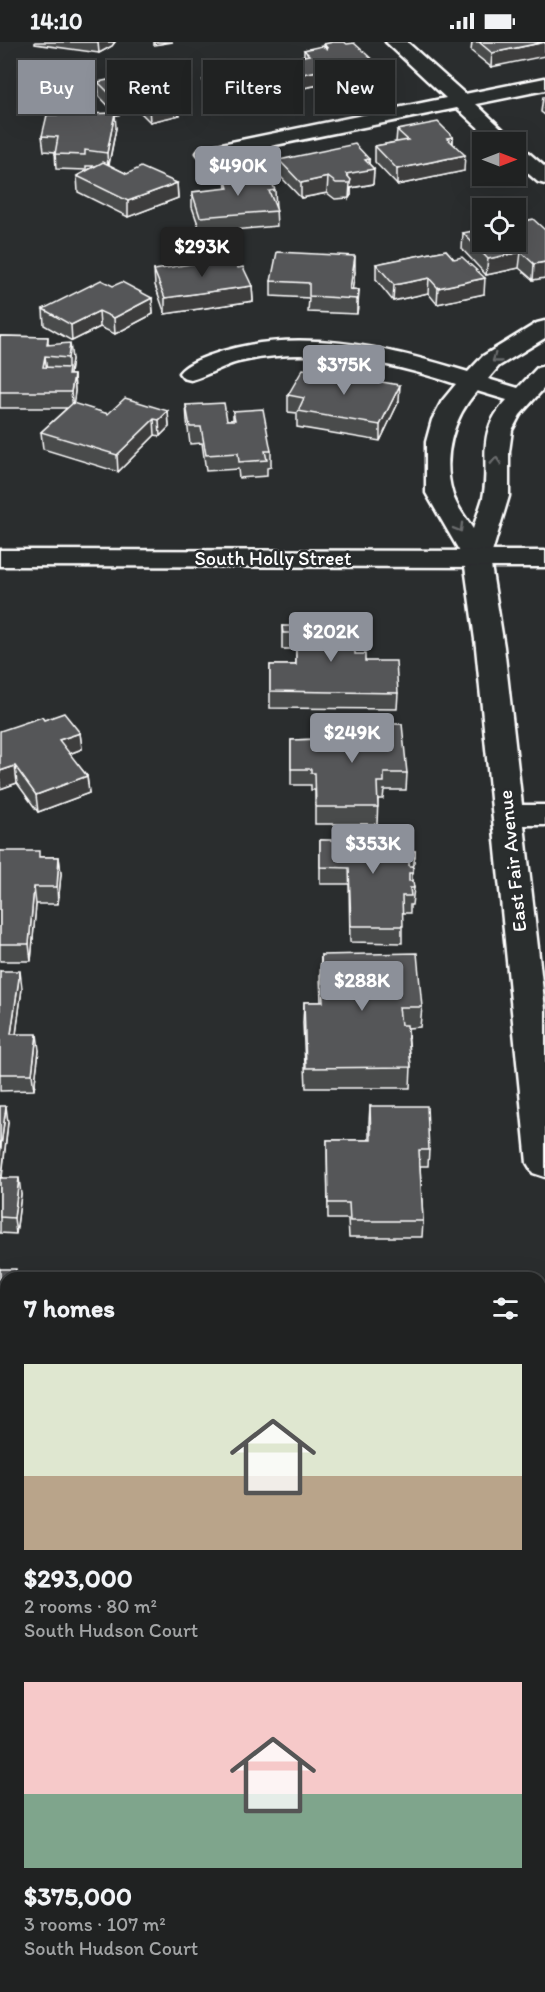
<!DOCTYPE html>
<meta charset="utf-8">
<style>
body{margin:0;font-family:Itim,sans-serif;background:#282a2a;color:#f1f3f6;height:100vh;display:flex;flex-direction:column;font-size:22px;white-space:nowrap}
*{box-sizing:border-box;margin:0}
p{font-size:20px;color:#a2a4a5}
.icon{flex:none;width:33px;height:33px;fill:none;stroke:currentColor;stroke-width:2;stroke-linecap:round;stroke-linejoin:round}
.map{position:relative;flex:1;overflow:hidden}
.drawer{position:absolute;left:0px;top:1230px;width:546px;height:720px;display:flex;flex-direction:column;background:#202222;border-radius:18px 18px 0 0;box-shadow:0 6px 24px #0002,0 0 0 2px #3d3f40}
.drawer>*{flex:none}
.guide{position:absolute;left:18px;top:18px;width:510px;height:54px;display:flex;gap:12px}
.needle{width:39px;rotate:90deg}
.buttons{position:absolute;left:472px;top:90px;display:grid;gap:12px}
.buttons a{display:grid;place-items:center;width:54px;height:54px;border-radius:0px;background:#202222;box-shadow:0 6px 24px #0002,0 0 0 2px #3d3f40;font-size:30px}
.price{position:absolute;translate:-50% -51px;padding:0 14px;border-radius:6px;background:#8c9099;color:#fff;font-size:20px;line-height:39px;filter:drop-shadow(0 2px 3px #0008)}
.price::after{content:'';position:absolute;left:50%;top:36px;width:18px;height:14px;margin-left:-9px;background:inherit;clip-path:polygon(0 0,100% 0,50% 100%)}
.price.current{background:#222;color:#fff}
ul{padding:0;list-style:none}
li{display:grid;align-content:center;gap:12px;height:318px;padding:0 24px}
li span{display:grid;place-items:center;height:186px;border-radius:0px;color:#555}
li>.icon{margin-inline-start:auto}
span .icon{width:108px;height:108px;fill:#fffc;stroke-width:1}
li b{font-size:26px}
h2{display:flex;justify-content:space-between;align-items:center;height:72px;padding:0 24px;font-size:26px}
.tag{padding:0 21px;border-radius:0px;background:#202222;box-shadow:0 6px 24px #0002,0 0 0 2px #3d3f40;font-size:21px;line-height:54px}
.tag.current{background:#8c9099;color:#fff}
.status{display:flex;justify-content:space-between;align-items:center;height:42px;padding:0 30px;background:#202222;direction:ltr}
.status svg{height:16px;fill:currentColor}
.map>svg:first-child{display:block}
.lines{fill:none;stroke-linecap:round;stroke-linejoin:round}
.minor-casing{stroke:#fff;stroke-width:5}
.secondary-casing{stroke:#fff;stroke-width:5}
.minor{fill:#2a2d2e;fill-rule:evenodd}
.secondary{fill:#2a2d2e;fill-rule:evenodd}
.wall{fill:#494b4c;stroke:#fff;stroke-width:1.5}
.shaded-wall{fill:#3c3d3e;stroke:#fff;stroke-width:1.5}
.building{fill:#555758;stroke:#fff;stroke-width:1.5}
.oneway{stroke:#6a6c6d}
.labels{text-anchor:middle;stroke-width:5;stroke-linejoin:round;paint-order:stroke}
.street-label{font-size:20px;fill:#fff;stroke:#2a2d2e}
</style>
<div class="status"><b>14:10</b><svg viewBox="0 0 49 12"><path d="M0 12V9h3v3zM5 12V6h3v6zM10 12V3h3v9zM15 12V0h3v12zM26 1h20v11H26zM47 4h2v5h-2z"/></svg></div>
<div class="map">
<svg width="545" height="1950" viewBox="0 0 545 1950">
<rect width="100%" height="100%" fill="#2a2d2e"/>
<filter id="ink" filterUnits="userSpaceOnUse"><feTurbulence type="fractalNoise" baseFrequency=".0167" numOctaves="2"/><feDisplacementMap in="SourceGraphic" scale="12" xChannelSelector="R" yChannelSelector="G"/><feConvolveMatrix kernelMatrix="1 2 1 2 8 2 1 2 1" color-interpolation-filters="sRGB"/></filter>
<g filter="url(#ink)">
<g class="lines">
<defs>
<g id="minor">
<path d="M386,0h21l58,52 80,-16v12l-69,14 40,38h-22l-37,-34 -250,51 -7,-2 -3,-4 3,-4 7,-2 239,-49z"/>
<path d="M516,104l7,2 22,19v17l-7,-2 -22,-19z"/>
<path d="M545,279v17l-46,28 -11,13 30,9 19,-20 8,-2v21l-25,28 -8,15 -3,22v44l-19,63 14,88 18,158h23v20h-21l21,184v168l-12,-4 -6,-10 -51,-516 -12,-88 -38,-66v-51l6,-22 10,-19 14,-17c-68,-22 -145,-39 -218,-22 -16,4 -31,14 -47,18l-8,-2 -4,-5c7,-9 21,-14 32,-18 82,-30 177,-8 257,17l15,-16 54,-33zM477,349l30,9c-33,35 -16,59 -24,98 -3,10 -7,21 -10,31 -7,-11 -18,-24 -21,-37 -10,-35 1,-75 25,-101z"/>
<rect x="540" y="1665" width="5" height="42"/>
<rect x="0" y="1666" width="6" height="42"/>
</g>
<path id="secondary" d="M0,508l545,1v16l-545,-1z"/>
</defs>
<use href="#minor" class="minor-casing"/>
<use href="#secondary" class="secondary-casing"/>
<use href="#minor" class="minor"/>
<use href="#secondary" class="secondary"/>
</g>
<g class="wall">
<path d="M35,0h80l-3,4 -13,7 -64,-9z"/>
<path d="M472,0h73l-54,25 -20,-16z"/>
<path d="M324,2l62,28v15l-37,8 -14,-13 -37,7 -15,-14v-15l21,-4v-6l20,-3z"/>
<path d="M265,26l31,35 -43,9 -8,-8 -30,6 -4,-4v-4l-7,-7 -1,-15z"/>
<path d="M98,40l88,26 -6,2v5l-30,7 -12,-12 -21,5 -18,-19z"/>
<path d="M543,55h2v18l-4,-3z"/>
<path d="M116,86l-7,37 18,9 50,9 1,15 -50,19 -50,-25 -1,-16 18,-10h-9v4l-30,-1 -1,-17 -11,-1 -2,-15z"/>
<path d="M397,88l56,7v6l11,28 -67,14 -22,-23v-16l21,-4z"/>
<path d="M369,117v5l5,5 -1,15 -22,4v7l-2,3 -14,1 -8,-6 -26,5 -22,-23v-15z"/>
<path d="M225,135l50,13 2,36 -76,7 -9,-26v-15l34,-3z"/>
<path d="M545,188l-12,50 -14,-12 -33,7 -24,-26 1,-16z"/>
<path d="M446,208l38,44 -47,10 -9,-11 -35,8 -17,-21v-16z"/>
<path d="M238,226l14,18 1,15 -88,13 -10,-29 -1,-15z"/>
<path d="M355,230l-3,17 7,1 -2,24 -49,-2 1,-14 -38,-2v-15z"/>
<path d="M113,244l39,12 1,16 -38,20 -15,-7 -28,14 -28,-16 -1,-16z"/>
<path d="M0,294l48,1v7l24,15 -2,14v2h4l1,16 -2,13 35,10 60,-3 1,16 -9,9 -5,-1 -37,37 -75,-23 -2,-17 26,-24h-67z"/>
<path d="M288,353l111,6 -19,40 -83,-14v-14l-9,-1z"/>
<path d="M186,363l41,15h6v-9l38,40v16l-4,1v8l-28,2 -1,-9 -32,2 -4,-28 -12,1 -3,-23z"/>
<path d="M282,584l73,28 43,39 -1,16 -127,-1v-43h26v-16h-14z"/>
<path d="M44,678l36,13 2,16 -13,5 18,22 2,17 -51,19 -21,-29 -17,6z"/>
<path d="M353,682l54,49 -1,17h-22l-1,9h-5l-1,25h-62v-34h-4v-5h-20v-45l61,-2z"/>
<path d="M320,798l95,11 -2,23h-1v7l2,7 -2,17h-2v8h-8v30l-52,-1 -1,-58h-29z"/>
<path d="M0,809l40,6h19l2,17 -3,30h-22l-5,57h-31z"/>
<path d="M321,913l101,52 -2,20 -12,1 3,39 -1,21h-104l-3,-65 1,-21h17l-1,-26z"/>
<path d="M0,929l22,17 -6,46 23,16 -5,40 -34,1z"/>
<path d="M0,1064l8,16 -6,56 19,16 -5,40 -16,-1z"/>
<path d="M370,1064l59,44 -1,16h-8l3,55 -1,16h-73l-1,-18h-20l-1,-79h42v-18z"/>
<path d="M0,1227l6,9v52h-6z"/>
<rect x="0" y="1429" width="6" height="104"/>
</g>
<g class="shaded-wall">
<path d="M98,0h17l-3,4 -13,7z"/>
<path d="M154,0h19l-19,3z"/>
<path d="M545,0v14l-54,11 1,-14z"/>
<path d="M336,25l-1,15 -37,7v-14z"/>
<path d="M386,30v15l-37,8 1,-14z"/>
<path d="M296,46v15l-43,9v-15z"/>
<path d="M245,47v15l-30,6v-15z"/>
<path d="M186,51v15l-6,2v5l-30,7 -1,-15 26,-11z"/>
<path d="M138,53v15l-21,5 -1,-15z"/>
<path d="M115,71l1,15 -8,40 -1,-15z"/>
<path d="M453,95l-1,15 -5,-14z"/>
<path d="M465,113l-1,16 -67,14v-16z"/>
<path d="M369,117v10h5l-1,15 -22,4v7l-2,3 1,-15 -4,-9 19,-14z"/>
<path d="M328,135l-1,16 -26,5v-15z"/>
<path d="M177,141l1,15 -50,19v-16z"/>
<path d="M521,210l-2,16 -33,7 2,-16z"/>
<path d="M355,214v16l-4,26 -1,-9z"/>
<path d="M545,220v16l-12,2 1,-16z"/>
<path d="M429,236l-1,15 -35,8 1,-16z"/>
<path d="M485,236l-1,16 -47,10 1,-16z"/>
<path d="M252,244l1,15 -88,13v-16z"/>
<path d="M359,248l-1,16 -1,8v-15z"/>
<path d="M152,256l1,16 -38,20 -1,-16z"/>
<path d="M99,269l1,16 -28,14 -1,-16z"/>
<path d="M70,301l2,16 -2,14v11l-2,-9v-17z"/>
<path d="M45,314l2,16 -4,-5z"/>
<path d="M74,333l1,16 -2,17 -2,-16z"/>
<path d="M400,343l-1,16 -19,40v-16z"/>
<path d="M168,369l1,16 -9,9 -1,-16z"/>
<path d="M154,377l1,16 -37,37 -1,-17z"/>
<path d="M80,691l2,16 -21,8 -2,-17z"/>
<path d="M15,724l2,17 -17,6v-18z"/>
<path d="M87,734l2,17 -51,19 -2,-17z"/>
<path d="M59,815l2,17 -3,30 -1,-17z"/>
<path d="M34,845l2,17 -5,57 -2,-17z"/>
<path d="M20,929l2,17 -8,62 -3,-16z"/>
<path d="M37,992l2,16 -5,40 -2,-16z"/>
<path d="M6,1064l2,16 -8,70v-38z"/>
<path d="M19,1136l2,16 -5,40 -2,-16z"/>
</g>
<g class="building">
<path d="M333,0h11l3,2 7,-1 32,29 -36,9 -14,-14 -38,8 -15,-15 26,-5 -5,-5 18,-4 6,3 -4,-5z"/>
<path d="M479,0h66l-53,11z"/>
<path d="M265,26l7,6 8,-2 16,16 -43,9 -8,-8 -30,6 -4,-4h3l-11,-11z"/>
<path d="M161,27l25,24 -11,3 5,4 -31,7 -11,-12 -22,5 -18,-18z"/>
<path d="M115,71l-8,40 -22,-3v5l-30,-1 3,-17 -16,-1 5,-21z"/>
<path d="M438,80l15,15 -6,1 18,17 -68,14 -22,-23 33,-6 -11,-10z"/>
<path d="M355,102l14,15 -4,1 9,9 -28,5 5,6 -1,3h-14l-8,-6 -27,6 -22,-23z"/>
<path d="M103,120l24,12 14,-7 36,16 -49,18 -51,-25z"/>
<path d="M268,131l7,17 -6,1 8,20 -77,6 -8,-25 36,-4 -3,-11z"/>
<path d="M533,177l12,11v32l-11,2 -13,-12 -33,7 -25,-26 20,-4v13h33v-19z"/>
<path d="M446,208l8,9 8,-2 23,21 -47,10 -9,-10 -35,7 -18,-21z"/>
<path d="M277,210l78,4 -5,33 9,1 -2,9 -48,-3v-13l-38,-2z"/>
<path d="M233,215l5,11 5,-1 9,19 -87,12 -11,-28z"/>
<path d="M101,238l12,6 9,-4 30,16 -38,20 -15,-7 -28,14 -28,-16z"/>
<path d="M0,294l48,1 -1,8 23,-2 -2,15 -23,-2 -2,11 26,1 -1,7h6l-3,17h-71z"/>
<path d="M303,327l97,16 -20,40 -82,-14 6,-13 -16,-3z"/>
<path d="M125,356l43,13 -9,9 -5,-1 -37,36 -76,-23 32,-29 35,11z"/>
<path d="M224,361l3,17h8l-2,-9 30,-2 8,42h-6l2,9 -28,2 -1,-9 -32,2 -5,-28h-11l-4,-22z"/>
<path d="M296,578l58,1 1,33h10v7h31l2,32 -128,-2v-26h26v-32h-13l-1,-7h14z"/>
<path d="M64,671l16,20 -21,7 28,36 -51,19 -21,-29 -15,5v-40l42,-14 2,3z"/>
<path d="M353,682h49l5,49h-23v9h-7l1,25h-62l-1,-34h-4v-4h-20v-29l62,-2z"/>
<path d="M348,791l58,1 3,17h6v6h-6v9h4v7h-4v8h4l1,7h-4l1,8h-9l1,30h-52l-2,-58 -29,-1v-27h28z"/>
<path d="M0,809h39v6h20l-2,30h-23l-5,57h-29z"/>
<path d="M417,911l5,54h-23l2,18h6l4,42 -105,1 -2,-66h19l-2,-47z"/>
<path d="M0,929h20l-9,63h26l-5,40h-32z"/>
<path d="M0,1064h6l-6,48z"/>
<path d="M370,1064h57l2,44h-10l4,71h-73l-1,-18h-21l-1,-63h44z"/>
<path d="M0,1136h19l-5,40 -14,-1z"/>
<path d="M0,1227h16l-1,9h-9v33h-6z"/>
<rect x="355" y="1231" width="70" height="5"/>
<rect x="0" y="1429" width="6" height="86"/>
<rect x="230" y="1944" width="115" height="6"/>
</g>
<defs><path id="oneway-chevron" d="M-2-3.5L2.5 0L-2 3.5" fill="none" stroke-width="1.6" stroke-linecap="round" stroke-linejoin="round" transform="scale(1.5)"/></defs>
<g class="oneway">
<use href="#oneway-chevron" transform="translate(496 317) rotate(144)"/>
<use href="#oneway-chevron" transform="translate(496 419) rotate(-88)"/>
<use href="#oneway-chevron" transform="translate(459 486) rotate(60)"/>
</g>
</g>
<g class="labels">
<g class="street-label">
<text x="273" y="523">South Holly Street</text>
<text transform="translate(512 819) rotate(-96)" y="7">East Fair Avenue</text>
</g>
</g>
</svg>
<div class="buttons">
<a><svg class="needle" viewBox="-14 -14 28 28"><path d="M0-13l5 13h-10z" fill="#e53935"/><path d="M0 13l5-13h-10z" fill="#a2a4a5"/></svg></a>
<a><svg class="icon" aria-label="locate" viewBox="0 0 24 24"><circle cx="12" cy="12" r="6"/><path d="M12 2v4M12 18v4M2 12h4M18 12h4"/></svg></a>
</div>
<b class="price" style="left:238px;top:155px">$490K</b>
<b class="price current" style="left:202px;top:236px">$293K</b>
<b class="price" style="left:344px;top:354px">$375K</b>
<b class="price" style="left:331px;top:621px">$202K</b>
<b class="price" style="left:352px;top:722px">$249K</b>
<b class="price" style="left:373px;top:833px">$353K</b>
<b class="price" style="left:362px;top:970px">$288K</b>
<div class="guide">
<a class="tag current">Buy</a>
<a class="tag">Rent</a>
<a class="tag">Filters</a>
<a class="tag">New</a>
</div>
<section class="drawer">
<h2>7 homes<svg class="icon" aria-label="filters" viewBox="0 0 24 24"><path d="M4 7h16M4 17h16"/><circle cx="9" cy="7" r="2"/><circle cx="15" cy="17" r="2"/></svg></h2>
<ul>
<li><span style="background:linear-gradient(#dfe7d0 60%,#b9a48a 0)"><svg class="icon" aria-label="home" viewBox="0 0 24 24"><path d="M3 11l9-7 9 7M6 9v11h12V9"/></svg></span><div><b>$293,000</b><p>2 rooms · 80 m²</p><p>South Hudson Court</p></div></li>
<li><span style="background:linear-gradient(#f6c9c9 60%,#7fa58c 0)"><svg class="icon" aria-label="home" viewBox="0 0 24 24"><path d="M3 11l9-7 9 7M6 9v11h12V9"/></svg></span><div><b>$375,000</b><p>3 rooms · 107 m²</p><p>South Hudson Court</p></div></li>
</ul>
</section>
</div>
